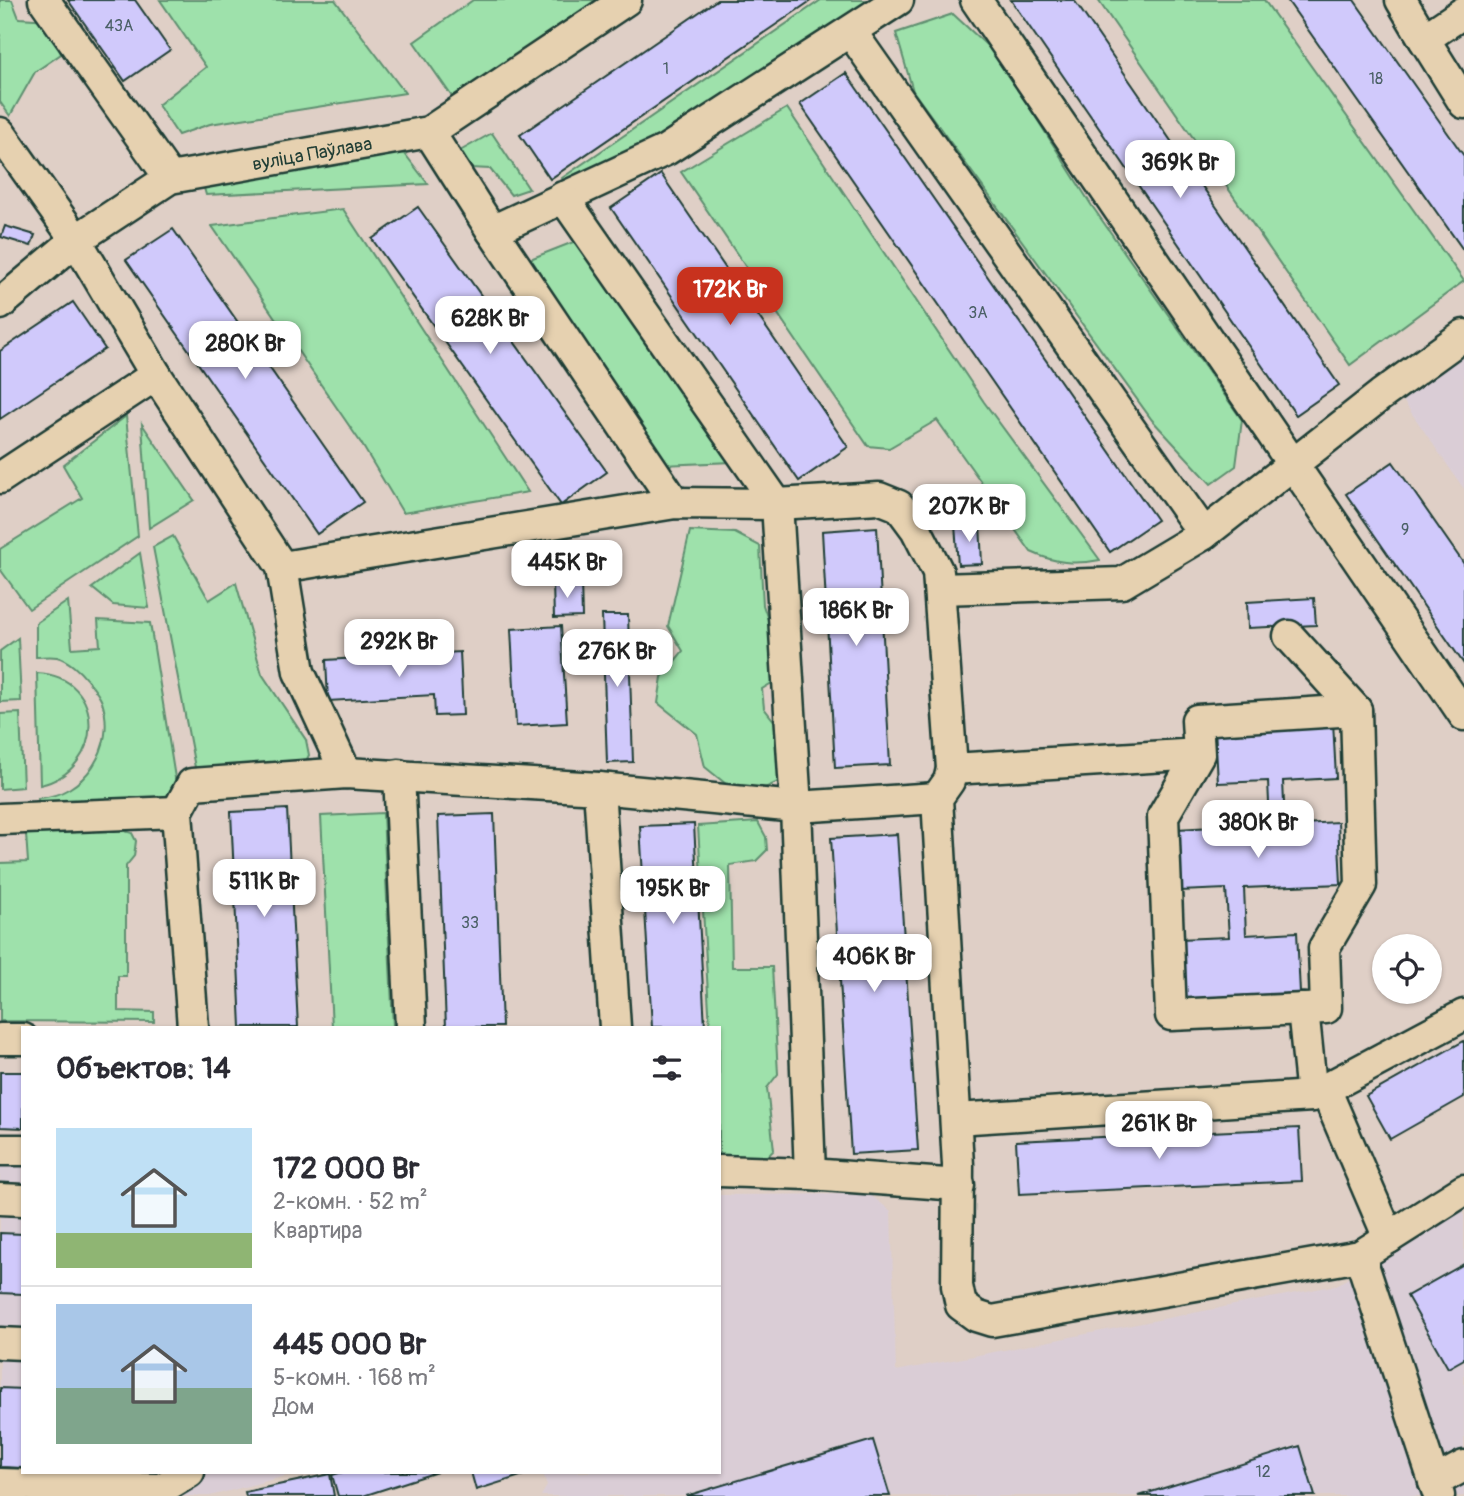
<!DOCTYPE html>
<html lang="ru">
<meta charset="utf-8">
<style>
body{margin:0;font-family:Pangolin,sans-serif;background:#f2f2f3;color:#2b2b33;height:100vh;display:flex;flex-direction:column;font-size:26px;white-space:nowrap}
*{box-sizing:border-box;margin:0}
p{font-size:23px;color:#7c7c81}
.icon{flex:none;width:38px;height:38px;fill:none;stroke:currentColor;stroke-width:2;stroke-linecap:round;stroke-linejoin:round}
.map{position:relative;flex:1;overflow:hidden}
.drawer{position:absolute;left:21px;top:1026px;width:700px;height:448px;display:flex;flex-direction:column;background:#fff;border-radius:0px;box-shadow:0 2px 5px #0004}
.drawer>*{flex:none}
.controls{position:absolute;left:1372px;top:934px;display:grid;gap:14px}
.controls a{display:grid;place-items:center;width:70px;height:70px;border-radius:50%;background:#fff;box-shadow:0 2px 5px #0004;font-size:35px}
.price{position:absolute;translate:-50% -60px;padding:0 16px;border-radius:14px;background:#fff;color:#222;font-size:23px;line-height:46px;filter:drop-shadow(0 2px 4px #0008)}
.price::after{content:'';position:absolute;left:50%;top:42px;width:21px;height:16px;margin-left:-10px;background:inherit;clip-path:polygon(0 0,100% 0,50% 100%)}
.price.active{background:#c8321e;color:#fff}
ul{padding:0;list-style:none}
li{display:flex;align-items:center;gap:21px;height:175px;padding:0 35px}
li+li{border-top:2px solid #e1e1e2}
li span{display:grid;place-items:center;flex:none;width:196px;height:140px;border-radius:0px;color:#555}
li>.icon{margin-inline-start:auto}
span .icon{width:84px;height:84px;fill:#fffc;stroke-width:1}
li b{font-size:30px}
h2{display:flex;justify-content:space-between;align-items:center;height:84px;padding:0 35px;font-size:30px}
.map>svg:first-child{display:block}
.built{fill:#dacdd6}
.green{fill:#9ee1ab;stroke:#5e8f70;stroke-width:2}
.building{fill:#d0c9fb;stroke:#1f3d34;stroke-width:2}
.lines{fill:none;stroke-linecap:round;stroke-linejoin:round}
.minor-casing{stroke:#1f3d34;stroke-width:35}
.minor{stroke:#e6d1b0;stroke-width:30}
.labels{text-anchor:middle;stroke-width:5;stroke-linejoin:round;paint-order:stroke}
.number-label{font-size:16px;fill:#4b6066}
.street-label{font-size:19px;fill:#1f3d34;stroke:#e6d1b0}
</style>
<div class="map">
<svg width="1464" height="1496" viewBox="0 0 1464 1496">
<rect width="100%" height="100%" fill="#dfcfc6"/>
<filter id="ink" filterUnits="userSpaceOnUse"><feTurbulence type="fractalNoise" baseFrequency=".0143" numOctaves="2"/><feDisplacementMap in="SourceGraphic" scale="14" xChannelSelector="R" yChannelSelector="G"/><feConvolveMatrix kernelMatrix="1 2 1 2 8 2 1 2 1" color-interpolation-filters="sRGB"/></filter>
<g filter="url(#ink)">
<g class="built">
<path d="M1464,346v143l-67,-97z"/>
<path d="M0,1159l23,1v312h278l-91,24h-210z"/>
<path d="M869,1194l22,17 5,160 441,-86 127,-78v289h-923l6,-10 -4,-14h176v-277z"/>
</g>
<g class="green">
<path d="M0,0h12l7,18 31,2 11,34 -26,18 -25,44 -10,-14z"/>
<path d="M160,0h175l70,93 -195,31 -32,11 -20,-30 48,-38z"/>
<path d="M473,0h123l-143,98 -39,-56z"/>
<path d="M821,0h50l-219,145 -85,41 -5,-8z"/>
<path d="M1098,0h166l200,281 -114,84z"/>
<path d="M953,14l42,39 97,153 150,214 -6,46 -25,18 -59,-64 -239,-329 -17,-58z"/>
<path d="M787,108l197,294 116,158c-26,5 -45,3 -69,-8l-94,-132 -48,28 -21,-2 -187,-274z"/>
<path d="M492,133l37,56 -18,6 -21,-26 -19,-1 -11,-17z"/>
<path d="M384,148l21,6 23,30 -222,11 -4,-14z"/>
<path d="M343,209l185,283 -125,21 -42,-70 -149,-217z"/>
<path d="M581,239l151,223 -70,3 -132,-206z"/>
<path d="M126,416l12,120 -109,73 -29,-40v-20l82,-51 -19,-33z"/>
<path d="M142,424l52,76 -45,28z"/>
<path d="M690,531l45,2 25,13 3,59 12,35 5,38 -18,11 2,19 14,18 2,55 -17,8 -37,-5 -21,-17 -8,-33 -39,-31 4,-26 21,-26 -15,-25z"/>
<path d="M173,536l36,64 27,-17 26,91 44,66 3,15 -4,8 -108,15 -44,-231z"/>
<path d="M140,553l9,55 -36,-3 -21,-17z"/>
<path d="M68,601l4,47 28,-2 -2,-26 52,3 26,161 -16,23 -121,4 -1,-13c46,-2 79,-51 64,-96 -3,-8 -10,-16 -15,-22 -7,-9 -19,-20 -30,-23 -6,-1 -15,0 -21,0v-34z"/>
<path d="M18,638l3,63 -21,1v-51z"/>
<path d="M37,673c70,3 69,97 3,112z"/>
<path d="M20,713l3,74 -23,2v-75z"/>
<path d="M383,813l10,214h-61l-11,-211z"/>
<path d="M758,822l8,15 1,13 -11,11 -26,4 2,102h40l6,107 -11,14 7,62 -7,7 -48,-2v-128h-9l-12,-201z"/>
<path d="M114,828l18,5 4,8 -2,15 -8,10v110h-8v35l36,1v10l-154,-1v-158l28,-1 -2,-28z"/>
</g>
<g class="building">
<path d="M68,0h67l35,50 -45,31z"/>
<path d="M717,0h95l-262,179 -30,-44z"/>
<path d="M1011,0h63l265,385 -43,30z"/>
<path d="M1287,0h67l110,156v95z"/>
<path d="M846,73l311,447 -47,32 -310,-448z"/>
<path d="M661,174l187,273 -49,34 -188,-273z"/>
<path d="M418,207l189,265 -46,33 -189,-266z"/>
<path d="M5,226l30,9 -4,11 -30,-9z"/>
<path d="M173,229l190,273 -46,32 -191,-274z"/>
<path d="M73,302l32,47 -105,70v-68z"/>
<path d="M1393,462l71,102v100l-118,-170z"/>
<path d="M980,523l2,41 -24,1 -3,-40z"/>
<path d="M877,527l13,238 -55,3 -13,-237z"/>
<path d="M581,581l1,36 -28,1 -1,-36z"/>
<path d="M1314,598l2,27 -68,3 -1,-26z"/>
<path d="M602,615h26l5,147 -26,1z"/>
<path d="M561,626l6,97 -51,3 -5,-97z"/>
<path d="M460,652l3,63 -28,1 -1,-21 -106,6 -2,-41z"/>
<path d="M1333,721l3,57 -53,3 2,44 53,-3 3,62 -97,4 2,47 51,-3 3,61 -118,6 -3,-60 50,-2 -3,-48 -46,2 -3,-62 93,-5 -2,-43 -50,2 -3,-56z"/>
<path d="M287,809l11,218h-57l-10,-215z"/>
<path d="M494,814l8,213h-56l-8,-211z"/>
<path d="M694,824l11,203h-53l-12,-201z"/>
<path d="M897,834l21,316 -67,4 -20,-316z"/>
<path d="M1464,1041v56l-74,42 -24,-43z"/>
<path d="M0,1072h23v56l-23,-1z"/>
<path d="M1299,1128l3,53 -283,13 -3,-53z"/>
<path d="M0,1233l23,1v60l-23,-1z"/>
<path d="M1464,1264v95l-16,9 -41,-72z"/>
<path d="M0,1388l23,1v79l-23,-1z"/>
<path d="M873,1440l17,56h-204z"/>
<path d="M1300,1446l15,50h-177z"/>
<path d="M343,1472h94l-74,24h-25l-6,-21z"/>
<path d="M471,1472h62l-57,18z"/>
<path d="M330,1474l4,22h-88l-1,-4z"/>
</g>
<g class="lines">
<defs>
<g id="minor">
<path d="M44,0l126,178"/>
<path d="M976,0l488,715"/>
<path d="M1401,0l23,39"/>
<path d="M1464,12l-40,27 40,64"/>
<path d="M851,32l353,502"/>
<path d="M429,132l63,99 174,-81 232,-150"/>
<path d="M0,133l76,107 80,135 -156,103"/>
<path d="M563,197l214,307 19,303 14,367"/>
<path d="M492,231l183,272"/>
<path d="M0,304l76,-64 94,-62 259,-46 197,-132"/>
<path d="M156,375l126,192 17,105 47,101"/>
<path d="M282,567l393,-64 102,1 102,-6 20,8 17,23 22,43 14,197 -3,12 -12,17 21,367 -1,121 4,19 15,11 16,5 368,-65 104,-66"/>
<path d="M940,589l182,-6 82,-49 177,-139 83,-60"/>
<path d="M1289,636l67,74"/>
<path d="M952,769l247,-15 -2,-34 159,-10 5,175 -37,63 2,60 -155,7 -8,-199 36,-62"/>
<path d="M399,775l12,252"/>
<path d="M599,788l16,239"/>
<path d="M0,819l177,-7"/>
<path d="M1303,1009l9,87"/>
<path d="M193,1027l-16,-215 15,-28 154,-11 253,15 197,19 141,-9"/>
<path d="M0,1039h23"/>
<path d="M1326,1091l63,147"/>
<path d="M956,1119l356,-23 152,-81"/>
<path d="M0,1150h23"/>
<path d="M719,1171l91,3 149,11"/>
<path d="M0,1199l23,1"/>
<path d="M1360,1256l79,240"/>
<path d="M0,1343l23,1"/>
<path d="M1434,1482l30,-16"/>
<path d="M0,1484l161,5 28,-17"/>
</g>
</defs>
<use href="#minor" class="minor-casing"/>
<use href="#minor" class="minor"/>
</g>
</g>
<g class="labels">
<g class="number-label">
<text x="119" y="31">43А</text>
<text x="666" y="74">1</text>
<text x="1376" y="84">18</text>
<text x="978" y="318">3А</text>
<text x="1405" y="535">9</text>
<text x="470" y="928">33</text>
<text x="1263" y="1477">12</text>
</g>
<g class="street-label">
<text transform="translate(312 153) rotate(-10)" y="7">вуліца Паўлава</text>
</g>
</g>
</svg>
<div class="controls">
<a><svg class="icon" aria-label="locate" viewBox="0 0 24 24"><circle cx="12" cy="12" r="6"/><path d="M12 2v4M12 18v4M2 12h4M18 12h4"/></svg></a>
</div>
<b class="price" style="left:1180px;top:200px">369K Br</b>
<b class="price active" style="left:730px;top:327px">172K Br</b>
<b class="price" style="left:490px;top:356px">628K Br</b>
<b class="price" style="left:245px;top:381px">280K Br</b>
<b class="price" style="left:969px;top:544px">207K Br</b>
<b class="price" style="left:567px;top:600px">445K Br</b>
<b class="price" style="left:856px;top:648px">186K Br</b>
<b class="price" style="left:399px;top:679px">292K Br</b>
<b class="price" style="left:617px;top:689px">276K Br</b>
<b class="price" style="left:1258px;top:860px">380K Br</b>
<b class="price" style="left:264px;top:919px">511K Br</b>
<b class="price" style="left:673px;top:926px">195K Br</b>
<b class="price" style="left:874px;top:994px">406K Br</b>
<b class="price" style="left:1159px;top:1161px">261K Br</b>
<section class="drawer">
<h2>Объектов: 14<svg class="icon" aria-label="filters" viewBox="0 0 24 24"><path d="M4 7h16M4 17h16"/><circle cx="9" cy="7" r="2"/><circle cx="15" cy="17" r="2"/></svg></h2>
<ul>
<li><span style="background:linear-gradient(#bfe0f5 75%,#8fb573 0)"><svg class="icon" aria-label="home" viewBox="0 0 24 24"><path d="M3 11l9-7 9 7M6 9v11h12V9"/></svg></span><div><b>172 000 Br</b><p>2-комн. · 52 m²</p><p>Квартира</p></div></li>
<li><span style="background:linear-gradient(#a9c7e8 60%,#7fa58c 0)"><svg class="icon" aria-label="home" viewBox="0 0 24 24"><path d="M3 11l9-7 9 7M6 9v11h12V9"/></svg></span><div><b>445 000 Br</b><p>5-комн. · 168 m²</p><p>Дом</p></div></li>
</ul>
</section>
</div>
